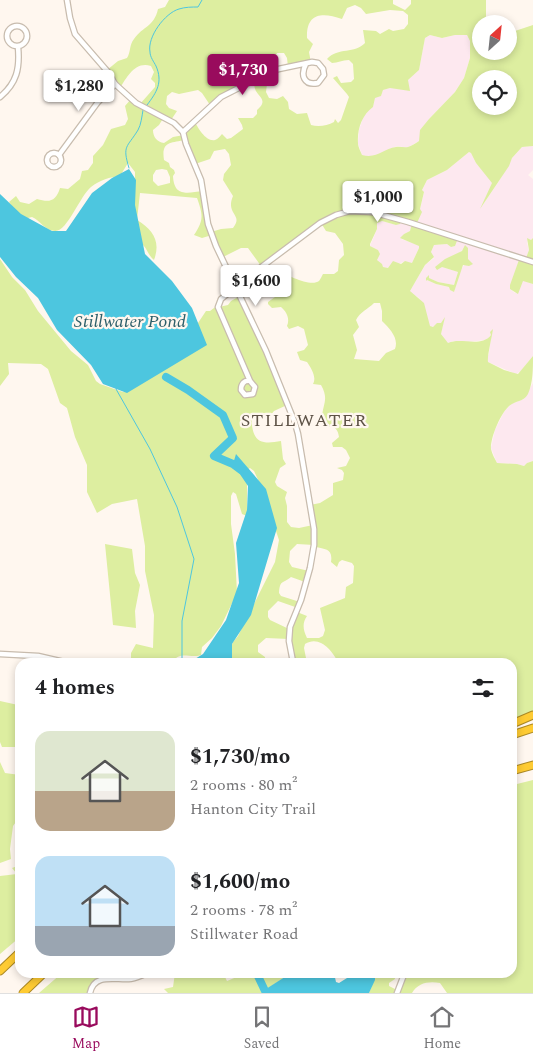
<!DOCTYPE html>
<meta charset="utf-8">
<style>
body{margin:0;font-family:Spectral,serif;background:#f6f6f6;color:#202124;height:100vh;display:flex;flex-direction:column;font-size:19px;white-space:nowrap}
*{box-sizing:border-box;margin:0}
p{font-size:16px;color:#757577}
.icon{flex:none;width:28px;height:28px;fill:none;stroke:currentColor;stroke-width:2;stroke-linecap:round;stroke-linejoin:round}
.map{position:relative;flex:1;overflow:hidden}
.side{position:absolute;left:15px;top:658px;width:502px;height:320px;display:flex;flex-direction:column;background:#fff;border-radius:15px;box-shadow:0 2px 8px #0003}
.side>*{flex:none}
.needle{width:32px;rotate:27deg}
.buttons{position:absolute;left:472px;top:15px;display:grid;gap:10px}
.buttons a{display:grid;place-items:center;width:45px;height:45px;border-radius:50%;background:#fff;box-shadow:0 2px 8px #0003;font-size:25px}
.price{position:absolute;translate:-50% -42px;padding:0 11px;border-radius:5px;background:#fff;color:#222;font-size:16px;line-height:32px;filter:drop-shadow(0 1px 2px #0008)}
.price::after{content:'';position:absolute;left:50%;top:30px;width:15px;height:11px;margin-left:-8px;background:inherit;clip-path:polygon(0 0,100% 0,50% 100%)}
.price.selected{background:#990b5d;color:#fff}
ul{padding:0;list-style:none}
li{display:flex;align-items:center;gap:15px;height:125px;padding:0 20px}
li span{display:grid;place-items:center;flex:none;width:140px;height:100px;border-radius:15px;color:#555}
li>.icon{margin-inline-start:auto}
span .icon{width:60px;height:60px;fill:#fffc;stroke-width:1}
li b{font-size:21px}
h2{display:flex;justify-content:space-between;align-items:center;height:60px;padding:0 20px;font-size:21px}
.dock{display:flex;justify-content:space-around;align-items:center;height:70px;border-top:1px solid #e0e0e0;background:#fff;font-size:14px;color:#757577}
.dock a{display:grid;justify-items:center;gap:2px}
.dock .selected{color:#990b5d}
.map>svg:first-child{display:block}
.commercial{fill:#fde8ef;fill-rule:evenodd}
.green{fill:#ddeea0;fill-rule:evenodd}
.water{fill:#4dc6df}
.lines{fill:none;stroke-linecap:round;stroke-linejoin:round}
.stream{stroke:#4dc6df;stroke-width:1}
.river{stroke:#4dc6df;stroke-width:8}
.minor-casing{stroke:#c8bcae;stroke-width:7}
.highway-casing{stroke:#ac8925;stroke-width:9}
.minor{stroke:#fff;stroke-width:4.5}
.highway{stroke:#fecb33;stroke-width:7}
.labels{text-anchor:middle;stroke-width:4.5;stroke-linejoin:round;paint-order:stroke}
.water-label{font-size:18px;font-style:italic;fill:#2d5f6a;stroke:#fff7ef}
.neighbourhood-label{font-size:18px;letter-spacing:1px;fill:#5e5347;stroke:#fff7ef}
</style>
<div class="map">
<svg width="533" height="993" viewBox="0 0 533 993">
<rect width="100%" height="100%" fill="#fff7ef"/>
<g class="commercial">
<path d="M430,35l12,3 13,-3h12l3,6v17l-6,20 -9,14 -26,27 -10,22 -12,7 -9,-2 -9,3 -8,5 -13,3 -6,-2 -4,-12 1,-13 6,-18 8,-5 2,-10 6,-1 2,-6 7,-2 18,-8 11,-10 6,-32z"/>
<path d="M533,146v24l-5,5 5,4v59l-2,2 -3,-1 -1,4 2,7 -3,8h-6l-10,31 5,4 8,-13 10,4v72l-12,15 -5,3 -28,-12 -1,-4 2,-4 2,-19 -5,5 -19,2 -14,-1 -5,2 -2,-1 -5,-8 3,-15 -3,4 -9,4 -3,-1 -6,-20 -4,-8 -8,-5 -1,-2 15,-26 9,-7 -3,-6 3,-7 13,-1 4,3 4,-1 -39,-22 4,-9v-6l4,-16 -2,-3 5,-10 20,-10 22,-18 2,1 5,10 17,20 -11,23 17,-25 13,-23 10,-11zM465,248l3,11 -9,14 -5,19 -4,-2 -1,-3 -13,-3 -9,-4 2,-4v2l9,4 16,3 4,-13 -16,-5 3,-8 10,-3z"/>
<path d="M402,220l11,3 -3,8 -6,3 -3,5 18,6v3l-7,15 -9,-1 -15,6 -5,-1 -6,-7 1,-10 -8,-4 7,-17v-6l5,-2 14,4z"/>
<path d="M533,383v78l-6,2 -3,3 -7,-2 -20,-1 -6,-15 4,-18 9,-18 7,-8 13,-5z"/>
</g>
<g class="green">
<path d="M169,0h224v4l12,6 6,-6v-4h75v19l2,5h-7v27h28v-18l24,-8v121l-11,1 -10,11 -3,8 -29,43 12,-26 -16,-20 -5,-10 -2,-1 -22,18 -20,10 -5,10 2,2 -4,17 2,3 -5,11 41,15 -3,8 -4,1 -4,-3 -13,1 -3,7 3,5 -9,8 -15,26 14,12 6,23 3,1 4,-4h4l4,-6 -4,17 7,9c13,-6 33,5 43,-8l-1,-3 3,-3c-1,8 -6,27 -5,33l16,8 14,4 15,-18c0,13 0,27 -5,38 -4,7 -9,6 -16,10 -10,5 -22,34 -21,45 1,5 4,10 6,14l20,1 7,2 3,-3 6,-2v254l-20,9 -1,-62h-174c-6,-11 -18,-27 -33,-18l-1,4 2,10 -3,4h-10l-4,-23 -23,-1 -8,7v7l7,5v4l-6,1h-35l9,-20 5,-6 37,-74 4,-22 -18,-54 -7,-15 -4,-3 -3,2v46l-5,-2 -6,-20 -3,-2 -2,4v28l4,30 2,39 -16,33 -9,12 -10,9 -1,8c-11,4 -21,-5 -28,7h-42v-9l5,-9 17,4 1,-33 -9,-44v-25l-8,-47 -25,5 -15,9 -10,-21v-27l-12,-28 -8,-29 -7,-5 -12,-34 -7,-5 -33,-1 1,11 -9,12v-127l12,18 13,13 13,21 33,40 17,14 8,16 4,3 23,8 8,-2 65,-64 10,-15h4l12,-9 -3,5 9,-2 3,-4 9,-5 47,109 -13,6 -4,5 -7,-3 -9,1c-3,5 -2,6 -2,11 2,19 13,19 29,16l2,18 3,5 -6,4 -5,14 2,4 10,6 -2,6 2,8v16l4,5 8,1 14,-3 -3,-20 10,-2 13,-8v-12l10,-3 1,-7 -2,-3 -5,-2 9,-2 4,-8 -4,-8 -4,-3h-9l-1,-4 7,-6c-1,-8 -5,-12 -13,-10l-4,-4h-7l7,-6c1,-14 7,-18 -1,-32l-8,-1c4,-7 -2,-16 -6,-22l-7,-2 -3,-8 7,-2 4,-5 -4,-16 -6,-3 -9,3 -2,-3c3,-7 0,-14 -6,-19l-9,1 -4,-4v-2l7,-5 -3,-11 8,-4v-12c7,6 31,17 39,11 1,-1 3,-5 4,-7h11l4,-3 1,-11 5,-5 -1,-11 -8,-11 -9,-2 -5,-8 -60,43 -13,-18h-7l-18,9 -11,-22 -10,3 -8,-3c10,-15 9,-20 3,-37l-57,-5 -3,27c16,10 24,21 17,40 -8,-7 -6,-13 -16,-19l-8,-24 5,-38v-7l-7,-9 -8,13c-10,1 -20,4 -29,11 -11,9 -24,45 -36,44 -10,0 -15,-11 -23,-14l-8,2 -4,-2 -11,-15 7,-6 4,6 9,2 8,-5c13,4 19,2 23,-11l8,1 12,-10 2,-8 6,-1 5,-7v-7l10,-11 8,-16 14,-4 3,-6 -3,-13 6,-7 9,5 15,-17v-4l-4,-4 3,-7 -3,-6c-16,-5 -24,11 -31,22l-13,-18 11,-9 9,-3c4,-6 2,-13 7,-19 9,-13 20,-12 24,-30l7,-2zM355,5l6,3 5,6 24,-4 13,1 5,4v9l-4,5 -11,2 -4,-2 -9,5 -4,-3 -13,-1 2,13c-10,11 -27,4 -38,16l5,4c6,0 10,-3 17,-3l4,4 1,15 -3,3 -10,1 -4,-7 -4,2 14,16 2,3 -8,23 -3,3 -3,-4 -1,3c-7,4 -16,5 -23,3l-4,-12 -10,1 -8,-5 -1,-7 -5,-6 -6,3 -8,-1 -3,-6 1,-8 -6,-8 -5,2c-8,19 17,18 1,32v4l-4,4h-15l4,7 1,4 -12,9 -4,1 -5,-5c-2,2 -4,5 -7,6 -9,2 -17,-12 -20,-18l-11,13 -11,2 -9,6c-7,-1 -11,-6 -11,-13l6,-5 5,-8 7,3 6,-9 -8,-3 -3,-4 1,-8 5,-4 7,2 19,-4 4,3 8,12 39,-23v-5l23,-12 5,-12h7l3,5 1,9 23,-4 -2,-11 4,-8 -6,-6c-1,-25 15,-26 35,-19l5,-11zM430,35l12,3 13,-3h12l3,6v17l-6,20 -9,14 -26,27 -9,11 -1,11c-3,2 -8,5 -11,6 -4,1 -8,-1 -12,0 -13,2 -19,12 -34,8 -1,-3 -4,-8 -4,-12 -1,-14 4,-28 15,-36l2,-9 6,-2 2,-6 7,-2 20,3 -2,-11 11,-10 6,-32zM481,79h28v27h-28zM185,140l10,24 15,-5 4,-8 11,-2 4,5 2,11 -7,9 -1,6 10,16c-8,19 11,18 0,32l-12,1 -10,3 -8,-41c-16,2 -29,6 -30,-15l2,-3 -1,-3 -4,-3 -1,-4 -5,-3c-3,-19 7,-17 21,-20zM162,169l5,1 3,7v6l-12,3 -5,-5v-6l3,-5zM402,220l10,3 -2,8 -6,3 -4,4 19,8v2l-7,15 -7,-2 -4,3 -8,-3 -5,7 -5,-1 -1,-3 -5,-4 3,-6 -2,-4 -8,-4v-2l7,-15v-6l5,-2 14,4 4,-1zM374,303h6l2,8v10c8,8 17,17 13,28l-9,4 -7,8 -25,-2 3,-9 -4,-15 6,-8 -3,-7c4,-8 12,-11 18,-17zM297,544l17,1 1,2c11,2 18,2 16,15l6,5 2,-5 3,-2 10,3 2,3 -1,17 -7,4 -1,11 -25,10 5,22 -2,6 -4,2h-12c-4,-8 -5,-15 0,-22l-10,-4 -8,17 -19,-9 -2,-3v-6l10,-10 20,7 2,-6 -19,-6 -2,-3c1,-13 3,-9 12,-16l14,5 4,-11 -17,-4 -3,-5 1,-11z"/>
<path d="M527,238l4,2 2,-2v46l-10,-3 -5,13 -8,-5v-4l10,-28 6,1 3,-8z"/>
<path d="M465,245l3,3v11l5,5 -4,2 -6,-1 -9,27 -4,-2 -1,-3 -13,-3 -9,-4 -1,1v-3l3,-3v3l9,4 16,3 4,-13 -16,-5 -5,3 -2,-3 10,-8 17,-8z"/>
<path d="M105,544l27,5 3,24 5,12 -5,26 1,17 -23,-3z"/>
<path d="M0,701l18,4 2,-3v45h-18l-2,-5z"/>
<path d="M0,762l5,11 15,2v36l-2,8 -5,7 -3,23 1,10 -11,4z"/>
<path d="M533,780v213h-86l-7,-10c-12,-2 -22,0 -28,10h-43l8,-20h17l1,6 -6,4v3l8,4 7,-17h24l6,1 2,-2h76l1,-187z"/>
<path d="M20,865v72l-20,17v-78l17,-2 -5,-6z"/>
<path d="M62,973h53v4l-18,4 -6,12h-52z"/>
<path d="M175,973h48l4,8 12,-5 3,-3h49l-24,16 -2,4h-97l-4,-4 9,-2z"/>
</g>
<g class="water">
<path d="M129,169l7,11 -1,25 10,49 27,27 20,27 15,37 -80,48 -24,-9 -12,-19 -34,-35 -19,-32 -22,-21 -16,-20v-63l21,20 31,17h14l26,-38 20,-15z"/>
<path d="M236,454l30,35 11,39 -26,87 -19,29v18h-42l13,-8 23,-34 13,-37 -3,-40 11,-33 1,-24 -15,-22z"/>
<path d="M311,972l23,1 2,9 3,1 16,-10h22l-2,1v6l-6,13h-104l1,-4 25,-16z"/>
</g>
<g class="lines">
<g class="stream">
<path d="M147,105c10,-13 16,-23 9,-39 -2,-4 -6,-9 -6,-14 -3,-15 15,-39 29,-43 6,-2 13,-2 19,-2l4,-7"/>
<path d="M129,168c-7,-23 -2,-20 9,-38 3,-5 4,-14 5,-20"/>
<path d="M116,389l34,60 27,58 17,52 -12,62v41"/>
</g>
<g class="river">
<path d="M166,377l22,13 35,25 10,23 -19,18 19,8 8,6"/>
<path d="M256,972l10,21"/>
</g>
<defs>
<g id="minor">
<path d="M67,0l3,18 5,16 33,38 7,12 21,19 38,20 9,9 3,12 15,36 7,44 8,22 50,105 29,72 3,11 16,95v16l-4,23 -9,32 -11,27 -1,14 4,21"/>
<circle cx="17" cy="36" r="10"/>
<path d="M0,97c17,-14 20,-29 18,-50"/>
<path d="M183,132l38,-35 53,-27 38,-8 6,1 5,6 1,6 -6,8c-14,3 -18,-8 -12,-19"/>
<circle cx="54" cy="160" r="7"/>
<path d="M59,155l39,-53 17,-18"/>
<path d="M236,286l84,-63 16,-8 14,-4 22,1 36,10 125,40"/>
<path d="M236,287l-15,12 -3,8 32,74 5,6 -2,7 -8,1 -4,-5c0,-6 3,-10 9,-9"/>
<path d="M0,654l38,2 26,6"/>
<path d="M90,993c4,-20 25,-13 39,-14 5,0 11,-3 16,-5"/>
<path d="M397,993l8,-21"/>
</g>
<g id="highway">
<path d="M512,724l21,-9"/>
<path d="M512,735l21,-7"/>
<path d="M512,771l21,-6"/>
<path d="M0,971l20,-19"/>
<path d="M23,993l22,-21"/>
</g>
</defs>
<use href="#minor" class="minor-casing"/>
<use href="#highway" class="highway-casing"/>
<use href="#minor" class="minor"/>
<use href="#highway" class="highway"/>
</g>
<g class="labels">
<g class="water-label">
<text x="130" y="327">Stillwater Pond</text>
</g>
<g class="neighbourhood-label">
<text x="304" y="426">STILLWATER</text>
</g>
</g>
</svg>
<div class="buttons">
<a><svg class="needle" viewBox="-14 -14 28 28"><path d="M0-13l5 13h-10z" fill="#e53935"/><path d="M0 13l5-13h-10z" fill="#757577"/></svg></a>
<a><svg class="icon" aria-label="locate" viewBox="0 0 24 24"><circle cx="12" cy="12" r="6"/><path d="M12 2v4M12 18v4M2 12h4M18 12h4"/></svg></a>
</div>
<b class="price selected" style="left:243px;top:96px">$1,730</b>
<b class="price" style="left:79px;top:112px">$1,280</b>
<b class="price" style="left:378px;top:223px">$1,000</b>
<b class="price" style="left:256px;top:307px">$1,600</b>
<section class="side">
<h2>4 homes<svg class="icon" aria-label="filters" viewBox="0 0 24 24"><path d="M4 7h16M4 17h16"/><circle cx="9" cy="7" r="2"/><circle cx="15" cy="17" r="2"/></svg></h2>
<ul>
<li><span style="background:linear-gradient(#dfe7d0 60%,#b9a48a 0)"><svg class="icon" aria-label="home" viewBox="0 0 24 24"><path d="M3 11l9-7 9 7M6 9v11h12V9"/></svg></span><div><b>$1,730/mo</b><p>2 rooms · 80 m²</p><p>Hanton City Trail</p></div></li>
<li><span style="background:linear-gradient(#bfe0f5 70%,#9aa5b1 0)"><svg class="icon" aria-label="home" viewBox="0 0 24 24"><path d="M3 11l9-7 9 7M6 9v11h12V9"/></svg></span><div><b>$1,600/mo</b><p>2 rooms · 78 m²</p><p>Stillwater Road</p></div></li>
</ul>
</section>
</div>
<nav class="dock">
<a class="selected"><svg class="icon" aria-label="map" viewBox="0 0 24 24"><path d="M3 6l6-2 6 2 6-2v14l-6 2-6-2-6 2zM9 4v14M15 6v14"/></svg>Map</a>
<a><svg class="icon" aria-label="saved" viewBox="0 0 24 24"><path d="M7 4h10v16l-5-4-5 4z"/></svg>Saved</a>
<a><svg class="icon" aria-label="home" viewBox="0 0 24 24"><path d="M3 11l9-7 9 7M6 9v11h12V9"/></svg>Home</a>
</nav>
